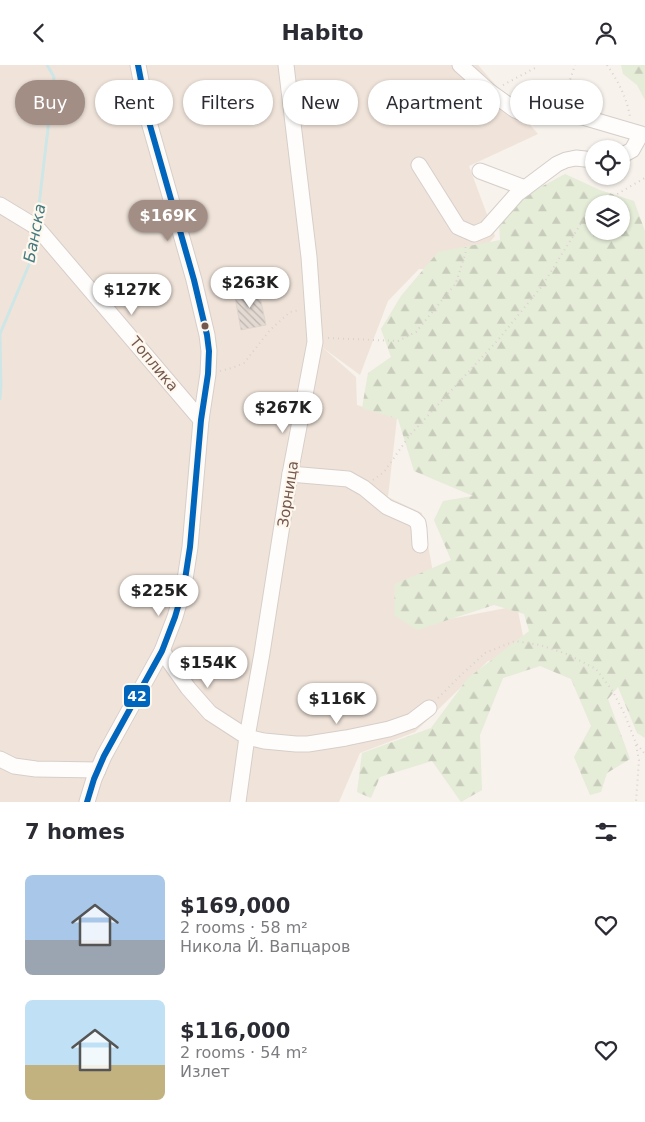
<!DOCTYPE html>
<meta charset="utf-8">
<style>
body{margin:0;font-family:"DejaVu Sans",sans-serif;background:#f7f7f7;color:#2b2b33;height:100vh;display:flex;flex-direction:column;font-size:19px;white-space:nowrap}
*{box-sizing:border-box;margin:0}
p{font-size:16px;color:#7c7c81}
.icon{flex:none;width:28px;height:28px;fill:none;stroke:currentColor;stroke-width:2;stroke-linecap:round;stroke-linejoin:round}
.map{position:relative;height:737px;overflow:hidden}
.sheet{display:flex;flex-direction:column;background:#fff;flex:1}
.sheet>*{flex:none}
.hud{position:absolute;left:15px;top:15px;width:615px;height:45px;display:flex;gap:10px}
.tools{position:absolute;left:585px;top:75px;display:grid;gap:10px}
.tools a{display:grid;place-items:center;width:45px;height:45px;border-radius:50%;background:#fff;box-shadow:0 1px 4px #0004;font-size:25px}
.price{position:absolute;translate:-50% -42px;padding:0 11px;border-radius:18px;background:#fff;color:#222;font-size:16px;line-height:32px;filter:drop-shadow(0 1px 2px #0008)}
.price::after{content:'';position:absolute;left:50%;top:30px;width:15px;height:11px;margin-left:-8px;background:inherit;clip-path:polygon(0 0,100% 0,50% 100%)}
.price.active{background:#a28e85;color:#fff}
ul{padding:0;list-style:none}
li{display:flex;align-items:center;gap:15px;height:125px;padding:0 25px}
li span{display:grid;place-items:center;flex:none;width:140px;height:100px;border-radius:8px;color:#555}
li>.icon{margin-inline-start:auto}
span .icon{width:60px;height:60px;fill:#fffc;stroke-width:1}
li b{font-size:21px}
h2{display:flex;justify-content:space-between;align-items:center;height:60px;padding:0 25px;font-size:21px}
.tag{padding:0 18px;border-radius:22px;background:#fff;box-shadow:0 1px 4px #0004;font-size:18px;line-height:45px}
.tag.active{background:#a28e85;color:#fff}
header{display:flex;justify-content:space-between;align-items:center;height:65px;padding:0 25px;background:#fff;font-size:22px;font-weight:700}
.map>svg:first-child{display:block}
.residential{fill:#f0e4da}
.forest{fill:url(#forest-firs);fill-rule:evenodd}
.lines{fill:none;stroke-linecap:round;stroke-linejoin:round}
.stream{stroke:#cee6e6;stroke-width:3}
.building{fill:url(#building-back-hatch);stroke:#e0d5ce}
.minor-casing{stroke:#d6cec9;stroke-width:17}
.path{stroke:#dad2cf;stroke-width:2;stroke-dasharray:1 4;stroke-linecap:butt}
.minor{stroke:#fefdfc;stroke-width:15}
.bus-1-casing{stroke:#fef7ee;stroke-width:10}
.bus-1{stroke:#0065bd;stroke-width:6}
.bus-dot{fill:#74584d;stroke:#fef7ee;stroke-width:2}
.labels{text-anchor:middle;stroke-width:4.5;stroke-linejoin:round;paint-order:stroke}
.street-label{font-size:15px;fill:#74584d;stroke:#fef7ee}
.water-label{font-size:16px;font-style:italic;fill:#457a7f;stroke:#fef7ee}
.line-badge{stroke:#fef7ee;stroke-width:2}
.badge-label{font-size:14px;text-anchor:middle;font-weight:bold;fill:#fff}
</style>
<header><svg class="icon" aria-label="back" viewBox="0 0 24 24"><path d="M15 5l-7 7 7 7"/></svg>Habito<svg class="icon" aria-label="person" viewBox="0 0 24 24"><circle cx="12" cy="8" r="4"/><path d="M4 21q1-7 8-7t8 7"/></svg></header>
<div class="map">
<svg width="645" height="737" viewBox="0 0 645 737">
<defs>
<pattern id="forest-firs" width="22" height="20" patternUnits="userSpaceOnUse" patternTransform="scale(1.25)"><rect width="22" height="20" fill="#e5ecd8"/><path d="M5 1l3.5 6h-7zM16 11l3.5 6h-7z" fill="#c8ccbb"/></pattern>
<pattern id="building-back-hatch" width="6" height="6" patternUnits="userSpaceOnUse" patternTransform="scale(1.25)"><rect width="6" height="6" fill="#e3dad4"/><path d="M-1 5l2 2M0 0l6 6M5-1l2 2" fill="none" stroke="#bdb4ae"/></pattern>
</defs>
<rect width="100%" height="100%" fill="#f7f2ec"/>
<path class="residential" d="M0,0h478l60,69 -69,32 26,70 -29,34 -47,-1 -31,32 -28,74 -38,-28 34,30 1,28 40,13 -9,79 34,16 11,59 6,49 78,-15 9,45 -38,10 -73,71 -55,21 -21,49h-339z"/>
<g class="forest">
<path d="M621,0h24v35l-8,-15 -14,-11z"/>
<path d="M565,109l35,16 34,11 11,30v507l-8,-5 -19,-46 -10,12 22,60 -23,14 -6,19 -11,3 -16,-38 17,-31 -20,-47 -31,-13 -37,12 -23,57 2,55 -21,12 -29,-41 -52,16 -9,21 -14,-6 5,-39 69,-25 37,-50 61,-47 -5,-17 -30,-9 -77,25 -23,-15 1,-31 56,-24 -17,-40 9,-19 30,-5 -59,-25 -16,-52 -36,-11 6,-35 23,-16 -10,-28 20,-33 37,-44 62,-12 -1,-19 27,-26zM594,139h27v27h-27z"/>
</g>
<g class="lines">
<g class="stream">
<path d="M37,157l17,-145 -7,-12"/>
<path d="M0,334l1,-13 -1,-52 31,-74 4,-27"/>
</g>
</g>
<path class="building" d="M258,222l8,38 -25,5 -7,-38z"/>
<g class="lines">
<defs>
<g id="minor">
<path d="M460,0l29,26 26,19 10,4 22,2 14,-2 22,3 58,17 -9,16 -11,6"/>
<path d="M419,100l39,62 16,7 12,-5 31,-35 40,-30 9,-4 10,-2 18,2"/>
<path d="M480,106l45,17"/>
<path d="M0,140l33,20 7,6 161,189"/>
<path d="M290,409l58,5 16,9 23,19 27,12 4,4 1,6 1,16"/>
<path d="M162,586l26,37 22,25 37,24 17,4 32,3h12l38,-6 43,-9 23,-8 17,-13"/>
<path d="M0,694l14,7 22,3 62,1"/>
<path d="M87,737l7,-23 10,-23 58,-105 13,-34 9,-31 6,-39 11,-127 7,-46 1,-23 -2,-16 -13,-55 -45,-158 -11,-57"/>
<path d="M238,737l9,-65 15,-84 28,-179 25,-132 -6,-85 -23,-192"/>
</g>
</defs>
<use href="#minor" class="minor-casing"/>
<g class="path">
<path d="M607,0c11,16 20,33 23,52"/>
<path d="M503,20l32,-17 2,-3"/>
<path d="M552,37l15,-13 8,-24"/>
<path d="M600,139l45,-26"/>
<path d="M328,273l70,3 18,-9 40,-49 10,-32 -1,-8"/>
<path d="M220,306l12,-3 12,-5 26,-33 20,-18 10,-2"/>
<path d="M373,415l11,-8 26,-37 88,-95 44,-54 48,-77 4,-2"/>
<path d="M438,633l22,-22 25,-23 30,-12 25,4 27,9 29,15 16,21 12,23 12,30 9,11"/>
<path d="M636,680l3,15 -3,42"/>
</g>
<use href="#minor" class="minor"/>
<defs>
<path id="bus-1" d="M87,737l7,-23 10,-23 58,-105 13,-34 9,-31 6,-39 11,-127 7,-46 1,-23 -2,-16 -13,-55 -45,-158 -11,-57"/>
</defs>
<use href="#bus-1" class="bus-1-casing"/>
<use href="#bus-1" class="bus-1"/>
</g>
<circle class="bus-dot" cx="205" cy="261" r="4.5"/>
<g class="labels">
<g class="street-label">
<text transform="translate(154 299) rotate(50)" y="5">Топлика</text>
<text transform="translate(288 429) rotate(-81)" y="5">Зорница</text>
</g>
<g class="water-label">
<text transform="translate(34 168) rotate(-79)" y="6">Банска</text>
</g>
</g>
<rect class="line-badge" x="123" y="619" width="28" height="24" rx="5" fill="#0065bd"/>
<g class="badge-label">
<text x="137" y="636">42</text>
</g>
</svg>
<div class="tools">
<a><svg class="icon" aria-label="locate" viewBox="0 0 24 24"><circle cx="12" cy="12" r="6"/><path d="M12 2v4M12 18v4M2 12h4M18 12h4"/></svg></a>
<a><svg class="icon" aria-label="layers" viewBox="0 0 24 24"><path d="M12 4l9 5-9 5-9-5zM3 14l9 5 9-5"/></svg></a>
</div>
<b class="price active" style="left:168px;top:177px">$169K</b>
<b class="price" style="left:250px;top:244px">$263K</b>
<b class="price" style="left:132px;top:251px">$127K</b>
<b class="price" style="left:283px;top:369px">$267K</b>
<b class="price" style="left:159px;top:552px">$225K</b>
<b class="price" style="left:208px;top:624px">$154K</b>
<b class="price" style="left:337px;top:660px">$116K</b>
<div class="hud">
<a class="tag active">Buy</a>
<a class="tag">Rent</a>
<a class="tag">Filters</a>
<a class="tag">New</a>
<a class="tag">Apartment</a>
<a class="tag">House</a>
</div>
</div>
<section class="sheet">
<h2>7 homes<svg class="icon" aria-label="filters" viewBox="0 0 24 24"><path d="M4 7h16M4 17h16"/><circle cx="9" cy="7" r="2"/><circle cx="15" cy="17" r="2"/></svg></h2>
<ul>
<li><span style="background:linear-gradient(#a9c7e8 65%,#9aa5b1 0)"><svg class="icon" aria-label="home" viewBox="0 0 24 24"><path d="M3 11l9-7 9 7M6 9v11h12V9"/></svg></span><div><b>$169,000</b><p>2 rooms · 58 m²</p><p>Никола Й. Вапцаров</p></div><svg class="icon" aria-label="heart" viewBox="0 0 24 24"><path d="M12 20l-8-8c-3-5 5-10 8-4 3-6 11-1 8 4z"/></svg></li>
<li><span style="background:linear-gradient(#bfe0f5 65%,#c2b280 0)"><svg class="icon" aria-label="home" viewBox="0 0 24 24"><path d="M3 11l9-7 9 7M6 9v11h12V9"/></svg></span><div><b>$116,000</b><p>2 rooms · 54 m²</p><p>Излет</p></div><svg class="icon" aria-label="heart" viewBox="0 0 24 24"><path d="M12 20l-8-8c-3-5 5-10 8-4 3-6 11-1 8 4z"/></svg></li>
</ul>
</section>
